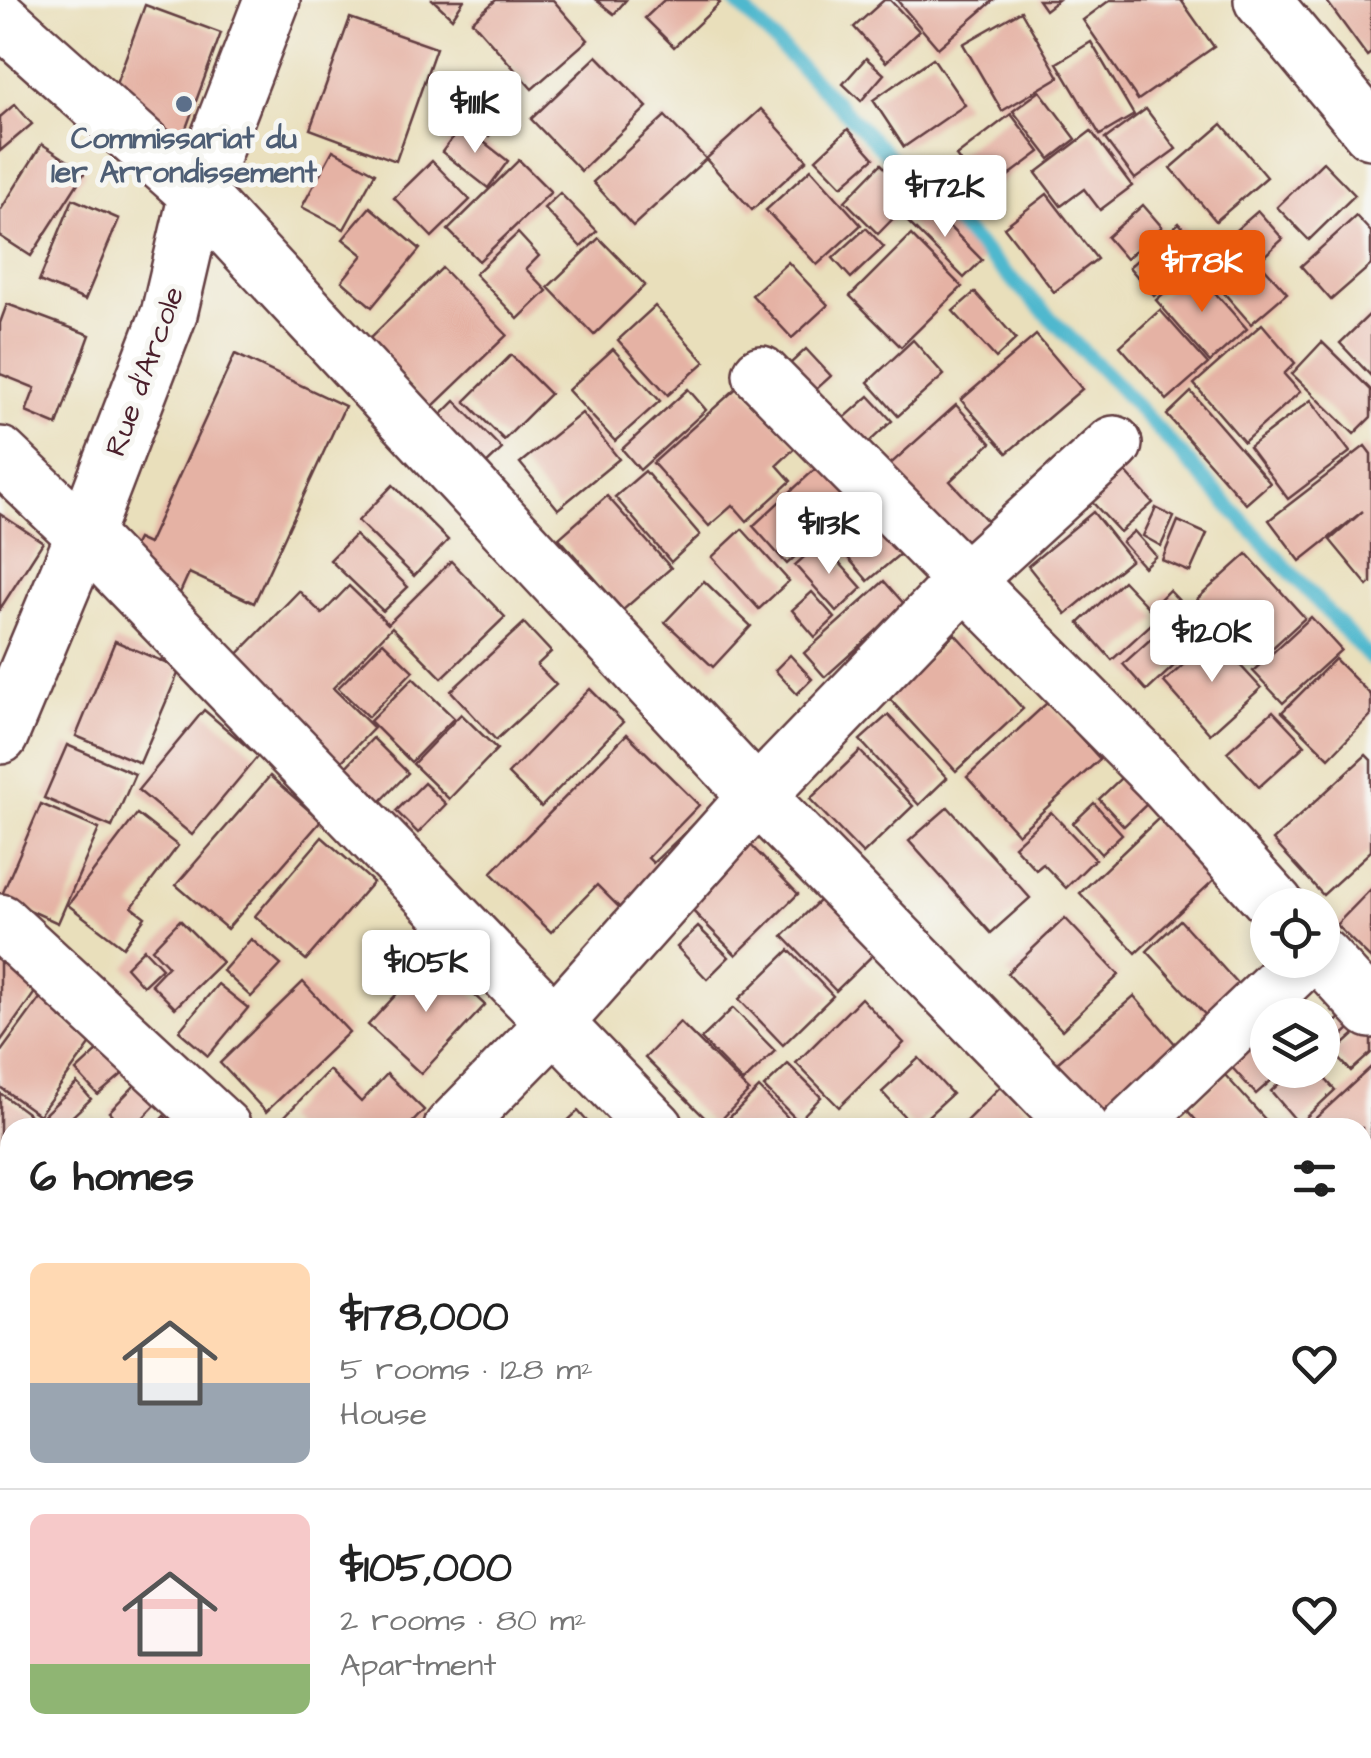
<!DOCTYPE html>
<meta charset="utf-8">
<style>
body{margin:0;font-family:"Architects Daughter",sans-serif;background:#f6f6f6;color:#222;height:100vh;display:flex;flex-direction:column;font-size:38px;white-space:nowrap}
*{box-sizing:border-box;margin:0}
p{font-size:32px;color:#767676}
.icon{flex:none;width:55px;height:55px;fill:none;stroke:currentColor;stroke-width:2;stroke-linecap:round;stroke-linejoin:round}
.map{position:relative;flex:1;overflow:hidden}
.details{position:absolute;left:0px;top:1118px;width:1372px;height:642px;display:flex;flex-direction:column;background:#fff;border-radius:30px 30px 0 0;box-shadow:0 5px 15px #0003}
.details>*{flex:none}
.buttons{position:absolute;left:1250px;top:888px;display:grid;gap:20px}
.buttons a{display:grid;place-items:center;width:90px;height:90px;border-radius:50%;background:#fff;box-shadow:0 5px 15px #0003;font-size:50px}
.price{position:absolute;translate:-50% -85px;padding:0 22px;border-radius:10px;background:#fff;color:#222;font-size:32px;line-height:65px;filter:drop-shadow(0 2px 5px #0008)}
.price::after{content:'';position:absolute;left:50%;top:60px;width:30px;height:22px;margin-left:-15px;background:inherit;clip-path:polygon(0 0,100% 0,50% 100%)}
.price.current{background:#ea580c;color:#fff}
ul{padding:0;list-style:none}
li{display:flex;align-items:center;gap:30px;height:250px;padding:0 30px}
li+li{border-top:2px solid #e0e0e0}
li span{display:grid;place-items:center;flex:none;width:280px;height:200px;border-radius:15px;color:#555}
li>.icon{margin-inline-start:auto}
span .icon{width:120px;height:120px;fill:#fffc;stroke-width:1}
li b{font-size:42px}
h2{display:flex;justify-content:space-between;align-items:center;height:120px;padding:0 30px;font-size:42px}
.map>svg:first-child{display:block}
.lines{fill:none;stroke-linecap:round;stroke-linejoin:round}
.stream{stroke:#50b8ce;stroke-width:15}
.building{fill:#e5b2a4}
.minor-casing{stroke:#623c41;stroke-width:60}
.minor{stroke:#fff;stroke-width:55}
.service-dot{fill:#5c6f8a;stroke:#f6f6f2;stroke-width:4}
.labels{text-anchor:middle;stroke-width:10;stroke-linejoin:round;paint-order:stroke}
.service-label{font-size:30px;font-weight:bold;fill:#4e5e75;stroke:#f6f6f2}
.street-label{font-size:30px;fill:#4a1f2b;stroke:#f6f6f2}
</style>
<div class="map">
<svg width="1371" height="1758" viewBox="0 0 1371 1758">
<rect width="100%" height="100%" fill="#f6f6f2"/>
<filter id="ink" filterUnits="userSpaceOnUse"><feTurbulence type="fractalNoise" baseFrequency=".01" numOctaves="2"/><feDisplacementMap in="SourceGraphic" scale="20" xChannelSelector="R" yChannelSelector="G"/><feConvolveMatrix kernelMatrix="1 2 1 2 8 2 1 2 1" color-interpolation-filters="sRGB"/></filter>
<filter id="wash" filterUnits="userSpaceOnUse"><feTurbulence type="fractalNoise" baseFrequency=".0048" numOctaves="4" result="noise"/><feDisplacementMap in="SourceGraphic" scale="40" xChannelSelector="R" yChannelSelector="G"/><feGaussianBlur stdDeviation="2.25" result="paint"/><feColorMatrix in="noise" values="0 0 0 0 0 0 0 0 0 0 0 0 0 0 0 0 0 1.4 0 .05"/><feComposite in="paint" operator="in"/></filter>
<g filter="url(#wash)">
<rect width="100%" height="100%" fill="#e9dfbb"/>
<g class="lines">
<g class="stream">
<path d="M734,0l381,383 256,276"/>
<path d="M1362,1743l9,-7"/>
<path d="M1345,1758l10,-8"/>
</g>
</g>
<g id="blocks">
<g class="building">
<path d="M433,0h31l-12,18z"/>
<path d="M496,0h57l35,40 -56,49 -60,-68z"/>
<path d="M596,0h30l-12,14z"/>
<path d="M664,0h53l3,3 -46,44 -29,-29z"/>
<path d="M884,0h6l29,31 -33,31 -32,-35z"/>
<path d="M897,0h97l-56,48z"/>
<path d="M1038,0h20l-13,10z"/>
<path d="M1110,0h71l33,47 -76,53 -55,-80z"/>
<path d="M1326,0h45v53l-4,3z"/>
<path d="M145,5l76,28 -40,109 -76,-28z"/>
<path d="M1021,11l38,66 -57,34 -39,-67z"/>
<path d="M350,18l86,30 -40,113 -86,-32z"/>
<path d="M1091,42l43,73 -34,20 -43,-72z"/>
<path d="M597,56l50,51 -66,64 -50,-52z"/>
<path d="M866,58l18,16 -23,27 -18,-17z"/>
<path d="M933,58l32,47 -61,42 -31,-47z"/>
<path d="M1040,91l36,48 -26,20 -37,-48z"/>
<path d="M482,97l22,23 -15,16 -23,-24z"/>
<path d="M15,104l17,20 -32,27v-34z"/>
<path d="M761,109l46,51 -55,50 -46,-51z"/>
<path d="M1146,109l30,40 -41,30 -30,-40z"/>
<path d="M1011,114l29,38 -56,42 -28,-38z"/>
<path d="M665,116l41,43 -73,67 -40,-44z"/>
<path d="M1222,124l45,53 -51,44 -45,-53z"/>
<path d="M462,125l46,36 -20,27 -46,-36z"/>
<path d="M848,129l26,29 -32,28 -26,-27z"/>
<path d="M1091,131l41,55 -32,24 -16,-21 -23,17 -25,-33z"/>
<path d="M42,144l43,28 -54,84 -31,-20v-25z"/>
<path d="M333,150l42,23 -31,56 -42,-22z"/>
<path d="M519,160l32,32 -72,69 -31,-31z"/>
<path d="M432,161l38,39 -38,37 -38,-39z"/>
<path d="M1323,162l32,33 -46,45 -32,-33z"/>
<path d="M881,164l33,33 -36,37 -33,-33z"/>
<path d="M811,169l50,56 -44,40 -51,-55z"/>
<path d="M560,193l37,38 -16,16 -37,-39z"/>
<path d="M1047,194l50,65 -43,33 -50,-65z"/>
<path d="M73,199l46,20 -34,81 -46,-19z"/>
<path d="M926,203l56,57 -18,18 -57,-57z"/>
<path d="M1143,205l19,22 -36,32 -19,-22z"/>
<path d="M370,207l50,42 -48,58 -30,-26 21,-26 -20,-16z"/>
<path d="M1258,211l25,28 -21,19 -26,-28z"/>
<path d="M1356,216l15,16v33l-40,35 -30,-34z"/>
<path d="M1179,223l25,29 -50,44 -25,-29z"/>
<path d="M866,228l18,19 -33,31 -18,-20z"/>
<path d="M518,233l21,23 -13,13 21,22 -29,28 -43,-45z"/>
<path d="M911,235l51,52 -61,60 -51,-51z"/>
<path d="M599,238l46,47 -51,50 -46,-48z"/>
<path d="M1253,255l34,38 -36,31 -33,-38z"/>
<path d="M788,262l40,43 -36,33 -40,-43z"/>
<path d="M442,268l65,67 -76,73 -64,-67z"/>
<path d="M1193,268l54,61 -37,33 -54,-62z"/>
<path d="M975,292l41,47 -20,19 -43,-47z"/>
<path d="M7,304l83,31 -33,90 -31,-13 9,-24 -35,-14v-51z"/>
<path d="M655,306l50,56 -37,33 -50,-55z"/>
<path d="M1160,310l48,54 -41,36 -47,-54z"/>
<path d="M1371,313v63l-31,-33z"/>
<path d="M1262,324l33,39 -11,11 16,18 -56,50 -50,-58z"/>
<path d="M1036,335l46,54 -75,64 -46,-53z"/>
<path d="M913,340l31,35 -46,41 -30,-34z"/>
<path d="M1322,342l49,48v27l-17,17 -62,-60z"/>
<path d="M613,349l47,52 -45,40 -47,-51z"/>
<path d="M806,349l25,27 -30,27 -24,-27z"/>
<path d="M235,354l110,52 -91,197 -65,-30 -10,22 -57,-26 15,-30 11,5z"/>
<path d="M511,355l39,39 -46,46 -39,-39z"/>
<path d="M741,384l56,62 -20,19 14,16 -44,40 -14,-16 -24,21 -56,-63z"/>
<path d="M688,389l18,21 -66,60 -18,-21z"/>
<path d="M1191,392l79,91 -24,21 -79,-89z"/>
<path d="M869,396l23,25 -26,24 -23,-26z"/>
<path d="M1311,400l39,52 -62,47 -39,-52z"/>
<path d="M455,401l47,48 -19,18 -46,-48z"/>
<path d="M956,405l35,38 -41,38 40,43 -29,27 -75,-83z"/>
<path d="M582,413l37,46 -61,50 -38,-46z"/>
<path d="M1365,446l6,8v129l-3,3 -38,-46 33,-29 -63,50 -31,-41z"/>
<path d="M826,459l33,39 -72,66 -34,-38z"/>
<path d="M1115,460l38,43 -33,29 -39,-42z"/>
<path d="M645,471l55,64 -29,27 -56,-65z"/>
<path d="M393,485l55,55 -34,36 -56,-55z"/>
<path d="M607,496l64,72 -48,42 -64,-72z"/>
<path d="M869,505l38,43 -39,33 -36,-42z"/>
<path d="M1156,508l18,9 -13,29 -18,-10z"/>
<path d="M1093,512l38,48 -65,54 -38,-48z"/>
<path d="M0,514l43,28 -43,67z"/>
<path d="M1178,521l29,13 -17,38 -28,-12z"/>
<path d="M742,529l47,52 -30,28 -47,-52z"/>
<path d="M1134,531l22,25 -12,11 -22,-25z"/>
<path d="M355,535l53,52 -25,24 -53,-51z"/>
<path d="M821,542l41,46 -25,24 -42,-47z"/>
<path d="M1247,554l58,64 -50,46 -58,-65z"/>
<path d="M451,561l54,56 -63,61 -50,-51 -59,61 41,40 -35,36 -109,-102 69,-71 23,23 27,-28 39,38z"/>
<path d="M704,581l47,45 -38,41 -48,-45z"/>
<path d="M884,581l21,24 -80,72 -21,-24z"/>
<path d="M1123,581l35,37 -46,42 -33,-37z"/>
<path d="M1169,590l31,33 -15,14 -30,-33z"/>
<path d="M812,592l23,26 -20,19 -23,-27z"/>
<path d="M1311,617l30,33 -58,53 -30,-32z"/>
<path d="M524,623l27,29 -14,13 19,20 -60,55 -45,-49z"/>
<path d="M1165,626l24,26 -42,39 -24,-27z"/>
<path d="M955,634l68,75 -67,62 -69,-75z"/>
<path d="M1214,637l47,51 -51,46 -46,-52z"/>
<path d="M115,641l65,28 -40,94 -64,-27z"/>
<path d="M383,642l30,29 -45,46 -30,-29z"/>
<path d="M790,655l22,24 -15,15 -22,-24z"/>
<path d="M1335,659l36,36v20l-42,43 -47,-46z"/>
<path d="M413,678l41,40 -43,44 -41,-41z"/>
<path d="M590,689l33,33 -82,85 -33,-33z"/>
<path d="M1048,702l52,57 -82,75 -51,-57z"/>
<path d="M204,710l54,46 -66,79 -54,-45z"/>
<path d="M1273,711l32,34 -46,42 -32,-35z"/>
<path d="M461,714l36,35 -48,50 -36,-35z"/>
<path d="M888,715l59,63 -28,27 -59,-65z"/>
<path d="M627,734l72,71 -51,53 5,5 40,-38 17,19 -88,66 -25,-25 -46,47 -60,-59z"/>
<path d="M373,738l35,35 -30,31 -35,-34z"/>
<path d="M67,745l68,29 -23,53 -68,-29z"/>
<path d="M860,751l53,55 -50,48 -53,-55z"/>
<path d="M1366,755l5,5v91l-48,44 -50,-55z"/>
<path d="M270,776l51,45 -94,108 -51,-44z"/>
<path d="M1122,777l25,27 -23,22 -25,-27z"/>
<path d="M424,783l22,21 -28,29 -22,-22z"/>
<path d="M1094,803l28,31 -21,20 -28,-31z"/>
<path d="M41,804l58,25 -41,94 -57,-26z"/>
<path d="M948,807l82,91 -39,35 -82,-92z"/>
<path d="M1051,812l44,47 -29,29 -23,-24 -7,6 -22,-24z"/>
<path d="M137,814l41,32 -46,61 13,10 -22,30 -55,-42z"/>
<path d="M1160,817l56,61 -80,75 -56,-60z"/>
<path d="M742,836l56,58 -62,61 -56,-57z"/>
<path d="M322,837l51,45 -67,78 -51,-44z"/>
<path d="M1371,889v70l-35,-34z"/>
<path d="M825,895l53,55 -42,41 -53,-55z"/>
<path d="M1065,918l54,57 -57,55 -55,-57z"/>
<path d="M180,920l42,42 -47,46 -24,-24 17,-18 -16,-17z"/>
<path d="M1180,920l64,71 -33,30 -64,-70z"/>
<path d="M698,927l31,30 -22,22 -30,-32z"/>
<path d="M251,939l30,26 -30,32 -28,-26z"/>
<path d="M0,949l38,39 -38,54z"/>
<path d="M144,949l18,19 -19,18 -17,-19z"/>
<path d="M789,950l44,46 -50,49 -44,-46z"/>
<path d="M432,956l53,49 -64,69 -53,-49z"/>
<path d="M303,982l46,50 -83,80 -46,-49z"/>
<path d="M218,984l30,24 -40,48 -29,-25z"/>
<path d="M43,994l22,17 -4,7 31,24 -53,73 -39,-28v-34z"/>
<path d="M1134,996l55,64 -79,68 -54,-64z"/>
<path d="M861,998l43,45 -65,64 -43,-44z"/>
<path d="M1352,1007l10,11 -36,33 -4,-5v-12z"/>
<path d="M733,1008l42,43 -32,31 -42,-43z"/>
<path d="M1268,1015v55h15l-27,24 -37,-41z"/>
<path d="M680,1022l69,69 -35,36 -69,-69z"/>
<path d="M1364,1026l7,7v20l-20,18 -17,-18z"/>
<path d="M103,1046l23,25 -28,24 -22,-24z"/>
<path d="M919,1058l33,36 -37,34 -33,-36z"/>
<path d="M788,1064l33,33 -23,24 -34,-34z"/>
<path d="M1371,1067v75l-9,8v-22h-57z"/>
<path d="M329,1070l32,32 26,-28 37,36 -17,18h-115l-9,-10z"/>
<path d="M1294,1070h23l18,20 -36,34 -28,-33z"/>
<path d="M1225,1075l48,53h-70l-16,-18z"/>
<path d="M140,1080l20,20 -27,28h-7l-17,-16z"/>
<path d="M77,1083l14,16 -31,29h-30z"/>
<path d="M1002,1085l43,43h-86z"/>
<path d="M759,1088l39,40h-79z"/>
<path d="M0,1093l30,22 -8,13h-12v16l-7,9 -3,-2z"/>
<path d="M578,1111l15,17h-33z"/>
<path d="M164,1116l12,12h-23z"/>
<path d="M1371,1150v41l-4,4 -5,-6v-32z"/>
<path d="M6,1190l4,3v64l-10,10v-71z"/>
<path d="M1362,1220l9,9v126l-9,8z"/>
<path d="M0,1340l10,10v4l-10,10z"/>
<path d="M10,1359v69l-10,10v-68z"/>
<path d="M10,1446v67l-10,-9v-47z"/>
<path d="M1371,1483v152l-9,7v-151z"/>
<path d="M10,1572v26l-10,-9v-7z"/>
<path d="M10,1712v38h78l-7,8h-81v-35z"/>
<path d="M105,1750h55l4,3 -4,5h-62z"/>
<path d="M186,1750h12l9,8h-28z"/>
<path d="M209,1750h98l-8,8h-81z"/>
<path d="M339,1750h57l8,8h-73z"/>
<path d="M534,1750h40l9,8h-56z"/>
<path d="M622,1750h20l-7,8h-5z"/>
<path d="M740,1750h92l1,8h-102z"/>
<path d="M946,1750h46l8,8h-62z"/>
<path d="M1013,1750h32l8,6 -2,2h-44z"/>
<path d="M1074,1750h23l3,4 -7,4h-17l-4,-6z"/>
<path d="M1117,1750h40l-8,8h-41z"/>
<path d="M1172,1750h55l7,8h-72z"/>
</g>
</g>
</g>
<g filter="url(#ink)">
<use href="#blocks" fill-opacity="0" stroke="#623c41" stroke-width="2.5"/>
<g class="lines">
<defs>
<g id="minor">
<path d="M1262,0l109,131"/>
<path d="M0,18l197,176 560,602 324,332"/>
<path d="M761,374l399,403 116,128"/>
<path d="M0,455l84,80 572,593"/>
<path d="M0,736l84,-201 85,-221 28,-120 75,-194"/>
<path d="M0,922l223,206"/>
<path d="M1322,957l49,53"/>
<path d="M452,1128l102,-104 203,-228 208,-216 149,-136"/>
<path d="M1128,1128l176,-168"/>
<path d="M0,1306l10,10"/>
<path d="M1362,1414l9,9"/>
<path d="M1362,1705l9,-8"/>
<path d="M857,1750l8,8"/>
<path d="M472,1758l8,-8"/>
<path d="M1305,1758l9,-8"/>
</g>
</defs>
<use href="#minor" class="minor-casing"/>
<use href="#minor" class="minor"/>
</g>
</g>
<circle class="service-dot" cx="184" cy="104" r="10"/>
<g class="labels">
<g class="service-label">
<text x="184" y="148">Commissariat du<tspan x="184" dy="34">1er Arrondissement</tspan></text>
</g>
<g class="street-label">
<text transform="translate(144 371) rotate(-70)" y="10">Rue d'Arcole</text>
</g>
</g>
</svg>
<div class="buttons">
<a><svg class="icon" aria-label="locate" viewBox="0 0 24 24"><circle cx="12" cy="12" r="6"/><path d="M12 2v4M12 18v4M2 12h4M18 12h4"/></svg></a>
<a><svg class="icon" aria-label="layers" viewBox="0 0 24 24"><path d="M12 4l9 5-9 5-9-5zM3 14l9 5 9-5"/></svg></a>
</div>
<b class="price" style="left:475px;top:156px">$111K</b>
<b class="price" style="left:945px;top:240px">$172K</b>
<b class="price current" style="left:1202px;top:315px">$178K</b>
<b class="price" style="left:829px;top:577px">$113K</b>
<b class="price" style="left:1212px;top:685px">$120K</b>
<b class="price" style="left:426px;top:1015px">$105K</b>
<section class="details">
<h2>6 homes<svg class="icon" aria-label="filters" viewBox="0 0 24 24"><path d="M4 7h16M4 17h16"/><circle cx="9" cy="7" r="2"/><circle cx="15" cy="17" r="2"/></svg></h2>
<ul>
<li><span style="background:linear-gradient(#ffd9b3 60%,#9aa5b1 0)"><svg class="icon" aria-label="home" viewBox="0 0 24 24"><path d="M3 11l9-7 9 7M6 9v11h12V9"/></svg></span><div><b>$178,000</b><p>5 rooms · 128 m²</p><p>House</p></div><svg class="icon" aria-label="heart" viewBox="0 0 24 24"><path d="M12 20l-8-8c-3-5 5-10 8-4 3-6 11-1 8 4z"/></svg></li>
<li><span style="background:linear-gradient(#f6c9c9 75%,#8fb573 0)"><svg class="icon" aria-label="home" viewBox="0 0 24 24"><path d="M3 11l9-7 9 7M6 9v11h12V9"/></svg></span><div><b>$105,000</b><p>2 rooms · 80 m²</p><p>Apartment</p></div><svg class="icon" aria-label="heart" viewBox="0 0 24 24"><path d="M12 20l-8-8c-3-5 5-10 8-4 3-6 11-1 8 4z"/></svg></li>
</ul>
</section>
</div>
